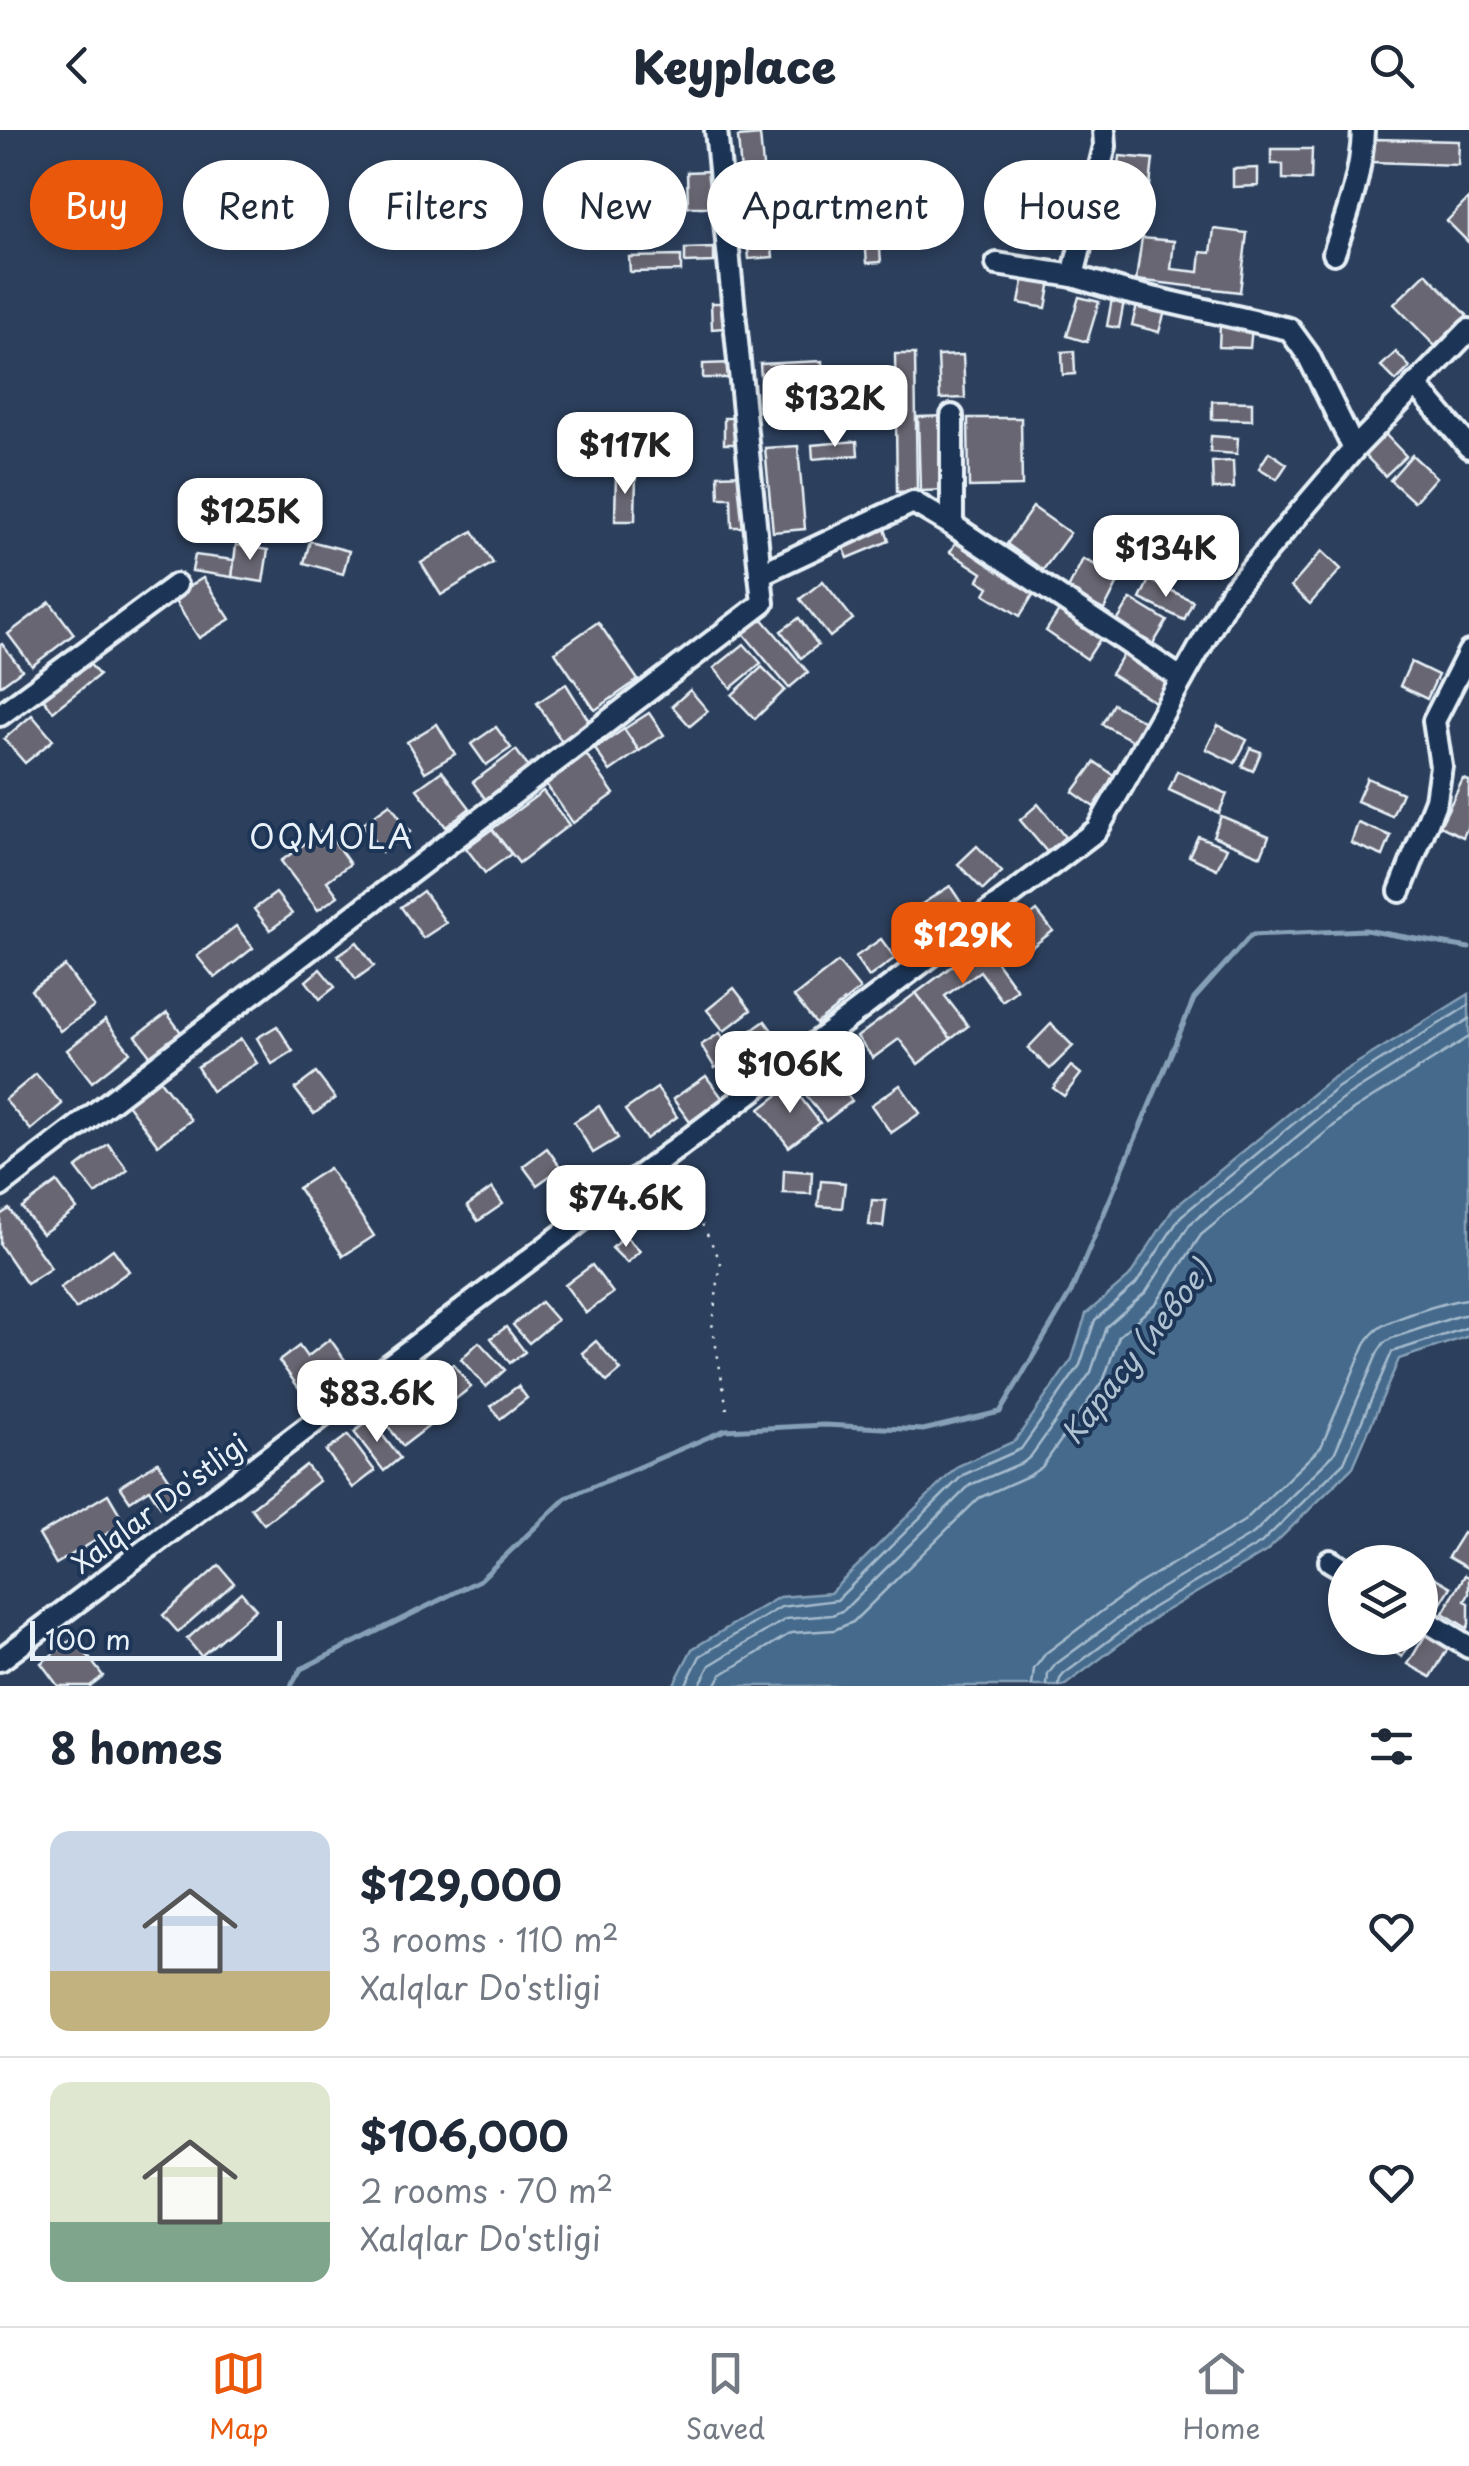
<!DOCTYPE html>
<meta charset="utf-8">
<style>
body{margin:0;font-family:"Playpen Sans",sans-serif;background:#f2f2f3;color:#1f2937;height:100vh;display:flex;flex-direction:column;font-size:38px;white-space:nowrap}
*{box-sizing:border-box;margin:0}
p{font-size:32px;color:#747a83}
.icon{flex:none;width:55px;height:55px;fill:none;stroke:currentColor;stroke-width:2;stroke-linecap:round;stroke-linejoin:round}
.map{position:relative;height:1556px;overflow:hidden}
.sheet{display:flex;flex-direction:column;background:#fff;flex:1}
.sheet>*{flex:none}
.guide{position:absolute;left:30px;top:30px;width:1410px;height:90px;display:flex;gap:20px}
.tools{position:absolute;left:1328px;top:1415px;display:grid;gap:20px}
.tools a{display:grid;place-items:center;width:110px;height:110px;border-radius:50%;background:#fff;box-shadow:0 5px 15px #0003;font-size:50px}
.scale{position:absolute;left:30px;bottom:25px;width:252px;box-sizing:border-box;padding-left:10px;border:5px solid #e8f1f8;border-top:0;font-size:28px;line-height:35px;white-space:nowrap;color:#e8f1f8;-webkit-text-stroke:8px #1d3557;paint-order:stroke}
.price{position:absolute;translate:-50% -85px;padding:0 22px;border-radius:20px;background:#fff;color:#222;font-size:32px;line-height:65px;filter:drop-shadow(0 2px 5px #0008)}
.price::after{content:'';position:absolute;left:50%;top:60px;width:30px;height:22px;margin-left:-15px;background:inherit;clip-path:polygon(0 0,100% 0,50% 100%)}
.price.active{background:#ea580c;color:#fff}
ul{padding:0;list-style:none}
li{display:flex;align-items:center;gap:30px;height:250px;padding:0 50px}
li+li{border-top:2px solid #e0e1e3}
li span{display:grid;place-items:center;flex:none;width:280px;height:200px;border-radius:20px;color:#555}
li>.icon{margin-inline-start:auto}
span .icon{width:120px;height:120px;fill:#fffc;stroke-width:1}
li b{font-size:42px}
h2{display:flex;justify-content:space-between;align-items:center;height:120px;padding:0 50px;font-size:42px}
.chip{padding:0 35px;border-radius:45px;background:#fff;box-shadow:0 5px 15px #0003;font-size:35px;line-height:90px}
.chip.active{background:#ea580c;color:#fff}
header{display:flex;justify-content:space-between;align-items:center;height:130px;padding:0 50px;background:#fff;font-size:45px;font-weight:800}
.menu{display:flex;justify-content:space-around;align-items:center;height:140px;border-top:2px solid #e0e1e3;background:#fff;font-size:28px;color:#747a83}
.menu a{display:grid;justify-items:center;gap:5px}
.menu .active{color:#ea580c}
.map>svg:first-child{display:block}
.water{fill:#446a8c;stroke:#86a0b7;stroke-width:2.5}
.lines{fill:none;stroke-linecap:round;stroke-linejoin:round}
.shore{stroke:#a6bbcd;stroke-width:2.5}
.stream{stroke:#86a0b7;stroke-width:5}
.building{fill:#686672;stroke:#e8f1f8;stroke-width:2.5}
.minor-casing{stroke:#e8f1f8;stroke-width:28}
.path{stroke:#e8f1f8;stroke-width:2.5;stroke-dasharray:2.5 8;stroke-linecap:butt}
.minor{stroke:#1d3557;stroke-width:20}
.labels{text-anchor:middle;stroke-width:8;stroke-linejoin:round;paint-order:stroke}
.street-label{font-size:28px;fill:#e8f1f8;stroke:#1d3557}
.water-label{font-size:30px;font-style:italic;fill:#afc2d2;stroke:#1d3557}
.quarter-label{font-size:32px;letter-spacing:2.5px;fill:#e8f1f8;stroke:#1d3557}
</style>
<header><svg class="icon" aria-label="back" viewBox="0 0 24 24"><path d="M15 5l-7 7 7 7"/></svg>Keyplace<svg class="icon" aria-label="search" viewBox="0 0 24 24"><circle cx="10" cy="10" r="6"/><path d="M15 15l6 6"/></svg></header>
<div class="map">
<svg width="1469" height="1556" viewBox="0 0 1469 1556">
<rect width="100%" height="100%" fill="#2c3f5c"/>
<filter id="ink" filterUnits="userSpaceOnUse"><feTurbulence type="fractalNoise" baseFrequency=".01" numOctaves="2"/><feDisplacementMap in="SourceGraphic" scale="20" xChannelSelector="R" yChannelSelector="G"/><feConvolveMatrix kernelMatrix="1 2 1 2 8 2 1 2 1" color-interpolation-filters="sRGB"/></filter>
<g filter="url(#ink)">
<path class="water" d="M1469,864v342l-70,23 -46,108 -86,84 -110,65 -93,70h-391l19,-37 87,-52 51,-4 128,-127 57,-25 57,-82 14,-45 43,-37 44,-68 158,-130z"/>
<g class="lines">
<g class="shore">
<path d="M685,1556l15,-30 81,-49 56,-7 126,-125 58,-26 59,-84 15,-45 41,-36 45,-68 156,-128 132,-83"/>
<path d="M699,1556l11,-21 76,-46 46,-4 12,-5 126,-125 54,-23 7,-6 60,-84 15,-45 40,-35 44,-68 154,-126 125,-79"/>
<path d="M715,1556l6,-11 70,-42 43,-3 19,-8 126,-124 51,-23 12,-8 62,-88 15,-43 38,-34 44,-67 152,-125 116,-73"/>
<path d="M1032,1556l2,-17 12,-16 91,-68 107,-64 77,-74 44,-103c4,-7 9,-13 17,-18 17,-9 67,-26 87,-27"/>
<path d="M1047,1556l1,-12 8,-10 89,-66 109,-65 80,-79 44,-102 6,-9 8,-5 66,-22 11,-2"/>
<path d="M1059,1556l1,-7 4,-5 88,-66 109,-65 83,-81 48,-110 77,-25"/>
</g>
<path class="stream" d="M291,1556l10,-17 179,-89 86,-82 159,-68 99,-5 99,5 77,-18 71,-120 123,-293 57,-64 114,-5 104,18"/>
</g>
<g class="building">
<path d="M760,5l7,73 -23,2 -6,-73z"/>
<path d="M1374,9l85,2 -1,24 -85,-3z"/>
<path d="M1271,19h41l-1,31 -28,-1v-15h-12z"/>
<path d="M1120,26l33,3 -3,27 -33,-3z"/>
<path d="M873,36l8,96 -14,1 -8,-96z"/>
<path d="M1258,38v18l-25,1v-18z"/>
<path d="M710,41l1,36h-23l-1,-35z"/>
<path d="M1104,64l32,2 -2,20 -32,-3z"/>
<path d="M1469,68v45l-22,-22z"/>
<path d="M767,78l6,49 -24,2 -5,-49z"/>
<path d="M1028,89l24,1 -1,27 -24,-1z"/>
<path d="M1214,99l33,4 -7,59 -104,-12 6,-42 32,3 -3,28 28,3 2,-20 10,1z"/>
<path d="M714,118v14l-29,1v-14z"/>
<path d="M681,126v15l-51,1 -1,-15z"/>
<path d="M1426,143l41,42 -32,31 -41,-42z"/>
<path d="M1024,146l27,5 -5,27 -27,-5z"/>
<path d="M1113,163l12,3 -6,32 -12,-2z"/>
<path d="M1079,167l20,5 -12,40 -20,-6z"/>
<path d="M1138,171l28,7 -7,24 -27,-7z"/>
<path d="M711,173h11l1,25 -11,1z"/>
<path d="M1220,194l32,2 -2,22 -31,-1z"/>
<path d="M1074,221l1,23 -12,1 -1,-23z"/>
<path d="M1396,222l14,15 -14,14 -15,-15z"/>
<path d="M895,224h20l2,137 -20,1z"/>
<path d="M963,225l2,43 -25,1 -2,-43z"/>
<path d="M822,231l1,19 -36,2 1,24 -25,1 -3,-43z"/>
<path d="M734,233v15h-31v-14z"/>
<path d="M1212,271l40,1v18l-40,-1z"/>
<path d="M948,286l2,74 -30,1 -2,-74z"/>
<rect x="724" y="288" width="15" height="26"/>
<path d="M968,288h53l1,68 -53,1z"/>
<path d="M1385,304l21,22 -21,20 -21,-22z"/>
<path d="M1211,306l27,2 -1,16 -27,-2z"/>
<path d="M857,311l1,14 -45,4 -1,-14z"/>
<path d="M798,316l7,83 -32,3 -8,-84z"/>
<path d="M1269,322l18,12 -10,15 -18,-11z"/>
<path d="M1412,325l24,22 -22,25 -24,-22z"/>
<path d="M1233,331l1,27 -21,1 -1,-27z"/>
<path d="M616,343l20,1 -1,47h-20z"/>
<path d="M746,344l1,53h-15l-1,-29h-12l-1,-23z"/>
<path d="M1033,377l37,26 -27,37 -36,-26z"/>
<path d="M884,396l5,15 -41,17 -6,-14z"/>
<path d="M1117,397l23,12 -36,71 -37,-19 16,-32 15,7z"/>
<path d="M473,401l20,32 -52,32 -20,-32z"/>
<path d="M957,410l79,50 -16,26 -35,-22 4,-7 -11,-7 4,-7 -32,-21z"/>
<path d="M310,411l39,10 -6,23 -39,-11z"/>
<path d="M236,415l32,5 -5,32 -31,-5z"/>
<path d="M1322,421l19,18 -31,35 -19,-17z"/>
<path d="M195,425l39,5 -2,17 -40,-6z"/>
<path d="M203,448l27,41 -31,19 -27,-41z"/>
<path d="M1149,450l44,21 -9,19 -44,-21z"/>
<path d="M823,451l30,38 -23,18 -30,-38z"/>
<path d="M1131,469l36,22 -15,25 -36,-23z"/>
<path d="M50,472l24,32 -42,32 -24,-32z"/>
<path d="M1061,478l41,28 -15,23 -41,-28z"/>
<path d="M761,487l47,55 -19,16 -46,-55z"/>
<path d="M799,488l19,27 -17,13 -20,-27z"/>
<path d="M598,492l40,58 -43,30 -40,-58z"/>
<path d="M2,514l20,26 -22,16v-41z"/>
<path d="M744,514l17,19 -30,25 -17,-20z"/>
<path d="M1125,522l45,28 -15,22 -44,-28z"/>
<path d="M88,532l11,13 -46,36 -10,-13z"/>
<path d="M1411,532l27,13 -11,24 -27,-13z"/>
<path d="M762,537l23,23 -30,29 -23,-24z"/>
<path d="M566,554l25,40 -29,18 -25,-39z"/>
<path d="M690,560l18,21 -18,15 -18,-20z"/>
<path d="M1113,574l37,21 -11,19 -37,-20z"/>
<path d="M649,583l15,22 -25,16 -15,-22z"/>
<path d="M32,585l21,25 -28,23 -21,-24z"/>
<path d="M437,594l18,30 -30,18 -18,-30z"/>
<path d="M1218,595l29,15 -12,23 -29,-14z"/>
<path d="M496,597l15,21 -25,17 -15,-21z"/>
<path d="M624,599l15,22 -29,20 -15,-22z"/>
<path d="M1250,618l11,4 -8,19 -11,-5z"/>
<path d="M516,620l13,18 -43,32 -13,-18z"/>
<path d="M584,621l30,43 -41,29 -30,-43z"/>
<path d="M1095,632l20,14 -21,31 -21,-15z"/>
<path d="M442,641l28,37 -24,19 -29,-38z"/>
<path d="M1177,641l50,23 -8,19 -50,-23z"/>
<path d="M1367,648l35,15 -10,23 -35,-15z"/>
<path d="M1463,649l6,2v43l-6,13 -23,-11z"/>
<path d="M543,661l26,34 -50,38 -27,-34z"/>
<path d="M390,674l20,28 -28,20 -20,-28z"/>
<path d="M1038,674l27,33 -18,15 -27,-32z"/>
<path d="M1221,686l48,20 -8,20 -48,-20z"/>
<path d="M1358,693l33,13 -8,20 -32,-13z"/>
<path d="M325,699l25,35 -23,17 11,15 -20,14 -37,-49z"/>
<path d="M492,699l19,25 -26,19 -19,-25z"/>
<path d="M1198,706l29,12 -10,21 -28,-13z"/>
<path d="M977,716l25,26 -19,18 -25,-26z"/>
<path d="M950,756l14,21 -39,25 -14,-21z"/>
<path d="M423,761l23,32 -23,15 -22,-31z"/>
<path d="M276,763l16,21 -22,16 -16,-21z"/>
<path d="M1037,781l16,20 -36,27 -16,-20z"/>
<path d="M236,796l17,22 -38,30 -18,-22z"/>
<path d="M881,809l14,19 -26,19 -14,-20z"/>
<path d="M357,812l17,24 -18,13 -18,-24z"/>
<path d="M983,813l34,47 -15,11 -22,-30 -35,25 23,30 -17,13 -35,-46z"/>
<path d="M838,832l22,27 -44,35 -22,-27z"/>
<path d="M65,836l29,41 -34,24 -29,-41z"/>
<path d="M320,839l15,18 -15,12 -14,-18z"/>
<path d="M734,858l17,22 -27,21 -17,-21z"/>
<path d="M916,863l35,46 -33,25 -19,-25 -26,19 -16,-21z"/>
<path d="M167,883l16,22 -31,23 -16,-22z"/>
<path d="M105,890l25,32 -38,30 -25,-32z"/>
<path d="M765,891l20,27 -33,24 -20,-28z"/>
<path d="M1051,894l22,22 -23,23 -22,-21z"/>
<path d="M277,896l16,25 -21,13 -15,-26z"/>
<path d="M720,903l14,23 -19,12 -14,-23z"/>
<path d="M241,909l16,24 -45,28 -15,-24z"/>
<path d="M1071,936l10,8 -17,22 -11,-8z"/>
<path d="M826,938l26,33 -26,20 -26,-33z"/>
<path d="M316,943l19,25 -21,16 -19,-25z"/>
<path d="M36,944l26,30 -31,26 -26,-30z"/>
<path d="M706,946l17,23 -33,23 -17,-23z"/>
<path d="M159,949l32,41 -33,25 -31,-41z"/>
<path d="M791,955l29,38 -31,24 -29,-38z"/>
<path d="M900,955l20,28 -29,20 -20,-28z"/>
<path d="M657,958l20,29 -31,22 -21,-29z"/>
<path d="M599,976l19,32 -25,15 -19,-31z"/>
<path d="M108,1014l20,26 -32,24 -20,-26z"/>
<path d="M547,1018l14,20 -24,17 -14,-19z"/>
<path d="M329,1038l45,68 -31,20 -45,-68z"/>
<path d="M784,1040l28,2 -1,22 -28,-1z"/>
<path d="M821,1051l24,2 -3,25 -24,-2z"/>
<path d="M57,1052l20,27 -35,25 -20,-26z"/>
<path d="M492,1058l11,16 -25,17 -11,-15z"/>
<path d="M872,1070l14,1 -3,26 -14,-2z"/>
<path d="M9,1079l42,59 -24,16 -27,-39v-30z"/>
<path d="M625,1106l15,15 -13,12 -15,-15z"/>
<path d="M113,1119l16,22 -53,38 -16,-21z"/>
<path d="M592,1135l21,28 -27,20 -21,-28z"/>
<path d="M541,1172l16,18 -28,23 -16,-18z"/>
<path d="M506,1197l19,25 -15,11 -19,-25z"/>
<path d="M330,1209l20,28 -43,32 -28,-38 20,-15 8,11z"/>
<path d="M596,1211l25,29 -14,12 -25,-29z"/>
<path d="M479,1212l26,28 -19,17 -25,-28z"/>
<path d="M453,1234l18,23 -19,15 -18,-23z"/>
<path d="M518,1256l9,12 -27,21 -9,-13z"/>
<path d="M407,1267l22,29 -26,20 -22,-29z"/>
<path d="M370,1289l30,39 -16,13 -30,-39z"/>
<path d="M348,1305l27,36 -22,17 -27,-37z"/>
<path d="M158,1332l22,33 -19,12 -12,-18 -19,12 -10,-15z"/>
<path d="M306,1335l13,16 -55,43 -13,-16z"/>
<path d="M108,1364l17,29 -69,41 -17,-29z"/>
<path d="M1463,1403l6,4v32l-21,-12z"/>
<path d="M219,1435l15,18 -56,49 -15,-17z"/>
<path d="M1420,1439l31,18 -13,21 -18,-11z"/>
<path d="M1465,1445l4,2v17l-4,7 4,2v21l-2,4 -24,-15z"/>
<path d="M241,1462l15,17 -55,47 -14,-17z"/>
<path d="M1427,1502l23,13 -19,32 -23,-13z"/>
<path d="M74,1508l29,38 -13,10h-32l-17,-23z"/>
<path d="M1372,1508h41l-11,19z"/>
</g>
<g class="lines">
<defs>
<g id="minor">
<path d="M1334,123c14,-40 28,-80 29,-123"/>
<path d="M997,134l76,12 53,16 163,37 19,26 46,94"/>
<path d="M1073,146l32,-130 -1,-16"/>
<path d="M1415,254l54,63"/>
<path d="M952,286v109"/>
<path d="M760,444l153,-72 39,23 230,154"/>
<path d="M0,585l176,-130"/>
<path d="M1400,761l36,-91 5,-34 -7,-45 35,-69"/>
<path d="M0,1056l763,-583 -47,-473"/>
<path d="M1330,1431l15,9"/>
<path d="M1420,1487l49,30"/>
<path d="M0,1530l1097,-830 133,-236 124,-145 115,-119"/>
</g>
</defs>
<use href="#minor" class="minor-casing"/>
<path class="path" d="M634,1075l48,-9 14,16 25,50 -9,61 15,86"/>
<use href="#minor" class="minor"/>
</g>
</g>
<g class="labels">
<g class="street-label">
<text transform="translate(160 1374) rotate(-37)" y="10">Xalqlar Do'stligi</text>
</g>
<g class="water-label">
<text transform="translate(1137 1223) rotate(-52)" y="10">Карасу (левое)</text>
</g>
<g class="quarter-label">
<text x="332" y="719">OQMOLA</text>
</g>
</g>
</svg>
<div class="tools">
<a><svg class="icon" aria-label="layers" viewBox="0 0 24 24"><path d="M12 4l9 5-9 5-9-5zM3 14l9 5 9-5"/></svg></a>
</div>
<div class="scale">100 m</div>
<b class="price" style="left:835px;top:320px">$132K</b>
<b class="price" style="left:625px;top:367px">$117K</b>
<b class="price" style="left:250px;top:433px">$125K</b>
<b class="price" style="left:1166px;top:470px">$134K</b>
<b class="price active" style="left:963px;top:857px">$129K</b>
<b class="price" style="left:790px;top:986px">$106K</b>
<b class="price" style="left:626px;top:1120px">$74.6K</b>
<b class="price" style="left:377px;top:1315px">$83.6K</b>
<div class="guide">
<a class="chip active">Buy</a>
<a class="chip">Rent</a>
<a class="chip">Filters</a>
<a class="chip">New</a>
<a class="chip">Apartment</a>
<a class="chip">House</a>
</div>
</div>
<section class="sheet">
<h2>8 homes<svg class="icon" aria-label="filters" viewBox="0 0 24 24"><path d="M4 7h16M4 17h16"/><circle cx="9" cy="7" r="2"/><circle cx="15" cy="17" r="2"/></svg></h2>
<ul>
<li><span style="background:linear-gradient(#c9d6e8 70%,#c2b280 0)"><svg class="icon" aria-label="home" viewBox="0 0 24 24"><path d="M3 11l9-7 9 7M6 9v11h12V9"/></svg></span><div><b>$129,000</b><p>3 rooms · 110 m²</p><p>Xalqlar Do'stligi</p></div><svg class="icon" aria-label="heart" viewBox="0 0 24 24"><path d="M12 20l-8-8c-3-5 5-10 8-4 3-6 11-1 8 4z"/></svg></li>
<li><span style="background:linear-gradient(#dfe7d0 70%,#7fa58c 0)"><svg class="icon" aria-label="home" viewBox="0 0 24 24"><path d="M3 11l9-7 9 7M6 9v11h12V9"/></svg></span><div><b>$106,000</b><p>2 rooms · 70 m²</p><p>Xalqlar Do'stligi</p></div><svg class="icon" aria-label="heart" viewBox="0 0 24 24"><path d="M12 20l-8-8c-3-5 5-10 8-4 3-6 11-1 8 4z"/></svg></li>
</ul>
</section>
<nav class="menu">
<a class="active"><svg class="icon" aria-label="map" viewBox="0 0 24 24"><path d="M3 6l6-2 6 2 6-2v14l-6 2-6-2-6 2zM9 4v14M15 6v14"/></svg>Map</a>
<a><svg class="icon" aria-label="saved" viewBox="0 0 24 24"><path d="M7 4h10v16l-5-4-5 4z"/></svg>Saved</a>
<a><svg class="icon" aria-label="home" viewBox="0 0 24 24"><path d="M3 11l9-7 9 7M6 9v11h12V9"/></svg>Home</a>
</nav>
